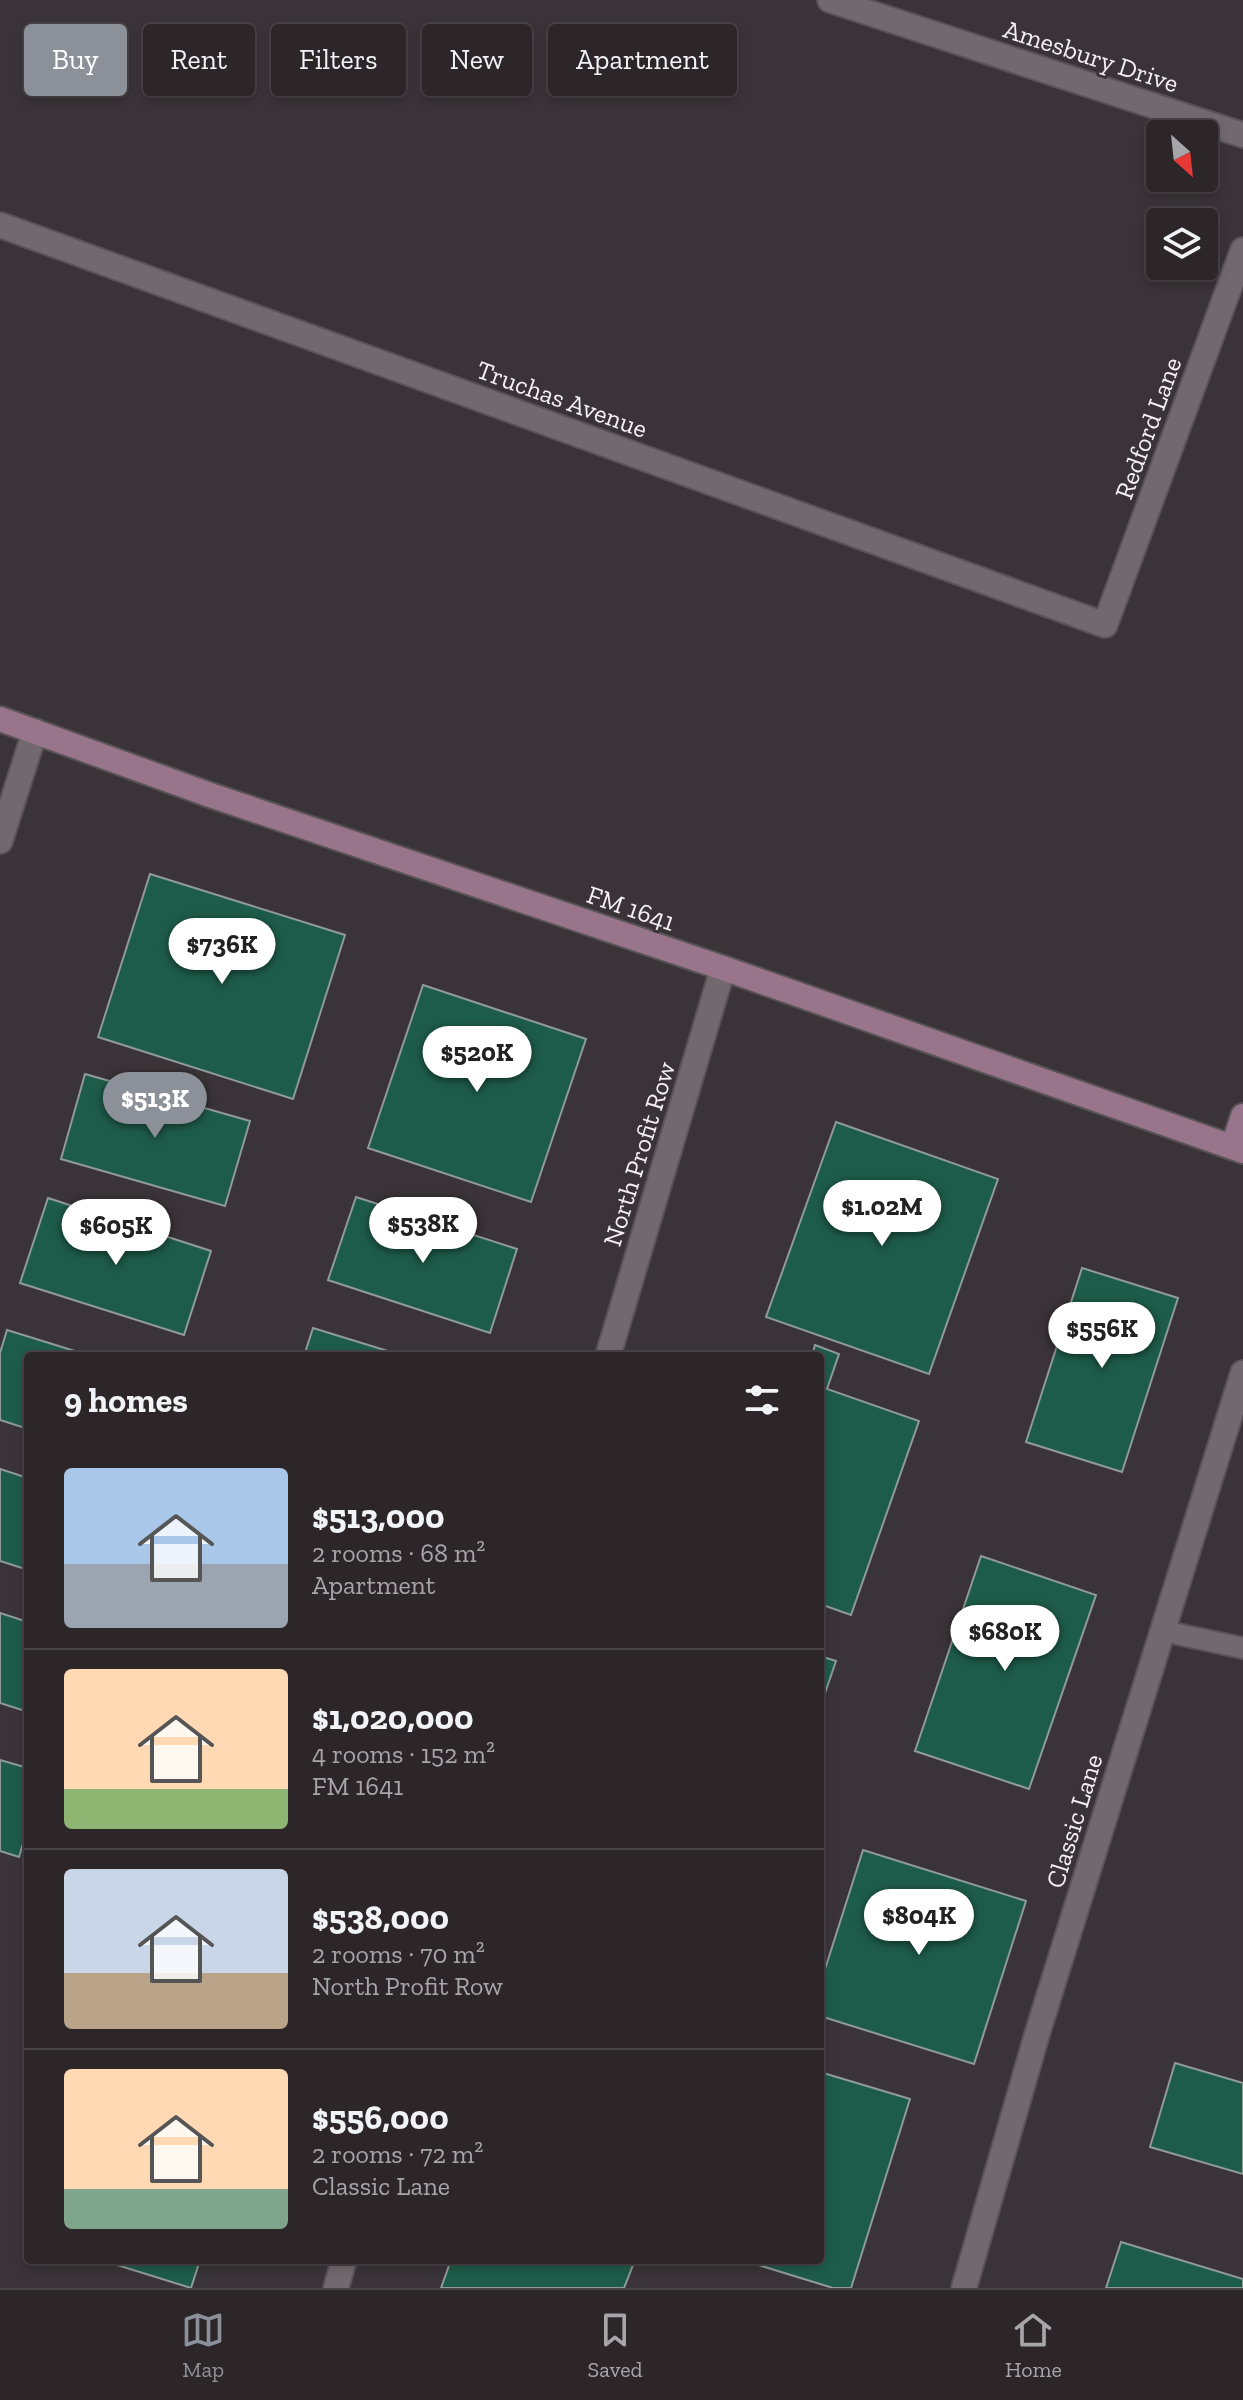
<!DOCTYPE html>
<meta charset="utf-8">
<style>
body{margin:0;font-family:"Zilla Slab",serif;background:#383235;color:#f1f3f6;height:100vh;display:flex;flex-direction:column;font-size:30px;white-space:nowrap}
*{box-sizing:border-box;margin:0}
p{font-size:26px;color:#a6a5a8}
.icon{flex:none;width:44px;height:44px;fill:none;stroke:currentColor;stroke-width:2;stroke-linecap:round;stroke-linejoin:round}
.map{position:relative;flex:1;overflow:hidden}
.sheet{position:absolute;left:24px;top:1352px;width:800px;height:912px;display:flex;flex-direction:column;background:#2c2629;border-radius:8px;box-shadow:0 4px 12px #0003,0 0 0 2px #484346}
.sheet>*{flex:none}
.guide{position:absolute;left:24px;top:24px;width:800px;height:72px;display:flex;gap:16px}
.needle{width:52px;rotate:153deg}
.buttons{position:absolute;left:1146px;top:120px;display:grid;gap:16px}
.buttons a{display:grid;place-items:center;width:72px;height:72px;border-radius:8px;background:#2c2629;box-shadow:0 4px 12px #0003,0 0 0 2px #484346;font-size:40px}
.price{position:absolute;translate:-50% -68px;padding:0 18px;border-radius:28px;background:#fff;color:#222;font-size:26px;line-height:52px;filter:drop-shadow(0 2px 4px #0008)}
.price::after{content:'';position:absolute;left:50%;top:48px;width:24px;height:18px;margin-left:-12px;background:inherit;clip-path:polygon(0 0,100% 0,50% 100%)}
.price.active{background:#8c9099;color:#fff}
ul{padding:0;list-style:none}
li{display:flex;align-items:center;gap:24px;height:200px;padding:0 40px}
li+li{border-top:2px solid #484346}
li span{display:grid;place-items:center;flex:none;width:224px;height:160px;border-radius:8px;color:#555}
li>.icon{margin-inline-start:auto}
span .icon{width:96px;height:96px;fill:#fffc;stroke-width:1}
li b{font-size:34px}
h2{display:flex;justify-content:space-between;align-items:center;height:96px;padding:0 40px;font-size:34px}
.tag{padding:0 28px;border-radius:8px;background:#2c2629;box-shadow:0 4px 12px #0003,0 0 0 2px #484346;font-size:28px;line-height:72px}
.tag.active{background:#8c9099;color:#fff}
.tab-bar{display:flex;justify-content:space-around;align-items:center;height:112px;border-top:2px solid #484346;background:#2c2629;font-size:22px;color:#a6a5a8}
.tab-bar a{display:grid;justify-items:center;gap:4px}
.tab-bar .active{color:#8c9099}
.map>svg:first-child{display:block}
.building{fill:#1e5c4a;stroke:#909a96;stroke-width:2}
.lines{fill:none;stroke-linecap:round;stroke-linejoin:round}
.lane-casing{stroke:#585255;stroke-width:24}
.street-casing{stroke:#585255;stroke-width:28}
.secondary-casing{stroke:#585255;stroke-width:28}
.lane{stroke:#72696e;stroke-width:20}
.street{stroke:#72696e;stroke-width:24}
.secondary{stroke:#98758a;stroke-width:24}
.labels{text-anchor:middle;stroke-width:6;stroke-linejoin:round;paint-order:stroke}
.street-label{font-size:26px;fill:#f5f0f3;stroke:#3a3337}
</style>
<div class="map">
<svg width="1243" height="2288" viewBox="0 0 1243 2288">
<rect width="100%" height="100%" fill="#3a3337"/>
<g class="building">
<path d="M150,874l195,61 -52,164 -195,-62z"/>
<path d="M423,985l163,54 -55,163 -163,-54z"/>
<path d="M85,1074l165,47 -25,85 -164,-47z"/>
<path d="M836,1122l162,57 -69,195 -163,-57z"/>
<path d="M356,1197l161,52 -27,84 -162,-53z"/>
<path d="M48,1198l163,53 -27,84 -164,-52z"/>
<path d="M1082,1268l96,30 -56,174 -96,-30z"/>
<path d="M313,1328l91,28h-100z"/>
<path d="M7,1330l84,26h-63v73l-28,-9v-67z"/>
<path d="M815,1345l24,9 -12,35 92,32 -68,194 -31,-11v-248h-8z"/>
<path d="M0,1469l28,9v92l-28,-9z"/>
<path d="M981,1556l115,39 -67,194 -114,-38z"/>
<path d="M0,1613l28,9v90l-28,-9z"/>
<path d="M820,1656l16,5 -16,47z"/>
<path d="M0,1760l28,8v59l-9,30 -19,-6z"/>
<path d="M863,1850l163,51 -52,163 -154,-48v-31z"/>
<path d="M1175,2063l68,20v91l-93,-27z"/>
<path d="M820,2072l90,27 -59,189h-18l-91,-28h78z"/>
<path d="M1121,2242l122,37v9h-137z"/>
<path d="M101,2260h99l-9,28z"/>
<path d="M451,2260h184l-11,28h-183z"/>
</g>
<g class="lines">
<defs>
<path id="lane" d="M1163,1631l80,17"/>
<g id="street">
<path d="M830,0l413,135"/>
<path d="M0,225l1105,400 138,-375"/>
<path d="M0,841l35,-110"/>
<path d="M608,1356l115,-388"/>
<path d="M336,2288l8,-28"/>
<path d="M964,2288l74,-257 205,-658"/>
</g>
<g id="secondary">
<path d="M0,719l210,76 513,173 520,183"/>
<path d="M1233,1147l10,-31"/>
</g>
</defs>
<use href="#lane" class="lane-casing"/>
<use href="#street" class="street-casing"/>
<use href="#secondary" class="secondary-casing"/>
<use href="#lane" class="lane"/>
<use href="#street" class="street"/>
<use href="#secondary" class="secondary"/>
</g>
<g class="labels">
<g class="street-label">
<text transform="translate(1091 56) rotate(18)" y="9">Amesbury Drive</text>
<text transform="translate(562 399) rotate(20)" y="9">Truchas Avenue</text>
<text transform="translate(1148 428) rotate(-70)" y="9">Redford Lane</text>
<text transform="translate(631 908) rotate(19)" y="9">FM 1641</text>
<text transform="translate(639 1154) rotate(-73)" y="9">North Profit Row</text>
<text transform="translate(1074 1821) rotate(-73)" y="9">Classic Lane</text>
</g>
</g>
</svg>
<div class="buttons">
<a><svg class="needle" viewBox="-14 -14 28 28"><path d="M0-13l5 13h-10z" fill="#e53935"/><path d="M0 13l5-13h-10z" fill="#a6a5a8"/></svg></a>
<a><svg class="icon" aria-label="layers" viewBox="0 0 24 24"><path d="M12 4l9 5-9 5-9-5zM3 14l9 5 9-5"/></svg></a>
</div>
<b class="price" style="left:222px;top:986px">$736K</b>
<b class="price" style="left:477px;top:1094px">$520K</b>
<b class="price active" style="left:155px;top:1140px">$513K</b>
<b class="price" style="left:882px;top:1248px">$1.02M</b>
<b class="price" style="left:423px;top:1265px">$538K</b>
<b class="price" style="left:116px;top:1267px">$605K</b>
<b class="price" style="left:1102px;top:1370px">$556K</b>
<b class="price" style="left:1005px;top:1673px">$680K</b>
<b class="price" style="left:919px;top:1957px">$804K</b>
<div class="guide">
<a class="tag active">Buy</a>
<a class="tag">Rent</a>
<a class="tag">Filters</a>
<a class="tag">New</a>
<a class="tag">Apartment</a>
</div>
<section class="sheet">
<h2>9 homes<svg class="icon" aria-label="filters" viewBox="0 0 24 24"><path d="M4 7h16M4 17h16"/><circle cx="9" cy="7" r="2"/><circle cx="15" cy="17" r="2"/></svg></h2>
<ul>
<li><span style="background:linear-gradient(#a9c7e8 60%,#9aa5b1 0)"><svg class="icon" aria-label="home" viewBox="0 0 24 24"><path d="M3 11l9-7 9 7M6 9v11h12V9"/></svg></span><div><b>$513,000</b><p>2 rooms · 68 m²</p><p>Apartment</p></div></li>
<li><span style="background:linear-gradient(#ffd9b3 75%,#8fb573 0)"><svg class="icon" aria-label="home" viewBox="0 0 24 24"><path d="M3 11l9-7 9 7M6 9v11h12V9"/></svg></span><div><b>$1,020,000</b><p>4 rooms · 152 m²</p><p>FM 1641</p></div></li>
<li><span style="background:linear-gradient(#c9d6e8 65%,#b9a48a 0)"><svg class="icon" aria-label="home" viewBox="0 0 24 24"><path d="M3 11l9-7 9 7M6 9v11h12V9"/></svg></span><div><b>$538,000</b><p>2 rooms · 70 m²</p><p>North Profit Row</p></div></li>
<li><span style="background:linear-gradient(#ffd9b3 75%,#7fa58c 0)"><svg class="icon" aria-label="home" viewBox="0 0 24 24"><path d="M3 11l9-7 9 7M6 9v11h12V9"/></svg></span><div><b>$556,000</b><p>2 rooms · 72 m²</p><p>Classic Lane</p></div></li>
</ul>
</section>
</div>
<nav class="tab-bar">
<a class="active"><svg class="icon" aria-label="map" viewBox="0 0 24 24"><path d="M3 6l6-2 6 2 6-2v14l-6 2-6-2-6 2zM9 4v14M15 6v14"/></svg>Map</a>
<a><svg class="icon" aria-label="saved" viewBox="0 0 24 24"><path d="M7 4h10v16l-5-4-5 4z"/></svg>Saved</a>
<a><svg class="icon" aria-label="home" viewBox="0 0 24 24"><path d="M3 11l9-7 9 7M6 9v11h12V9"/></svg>Home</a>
</nav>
